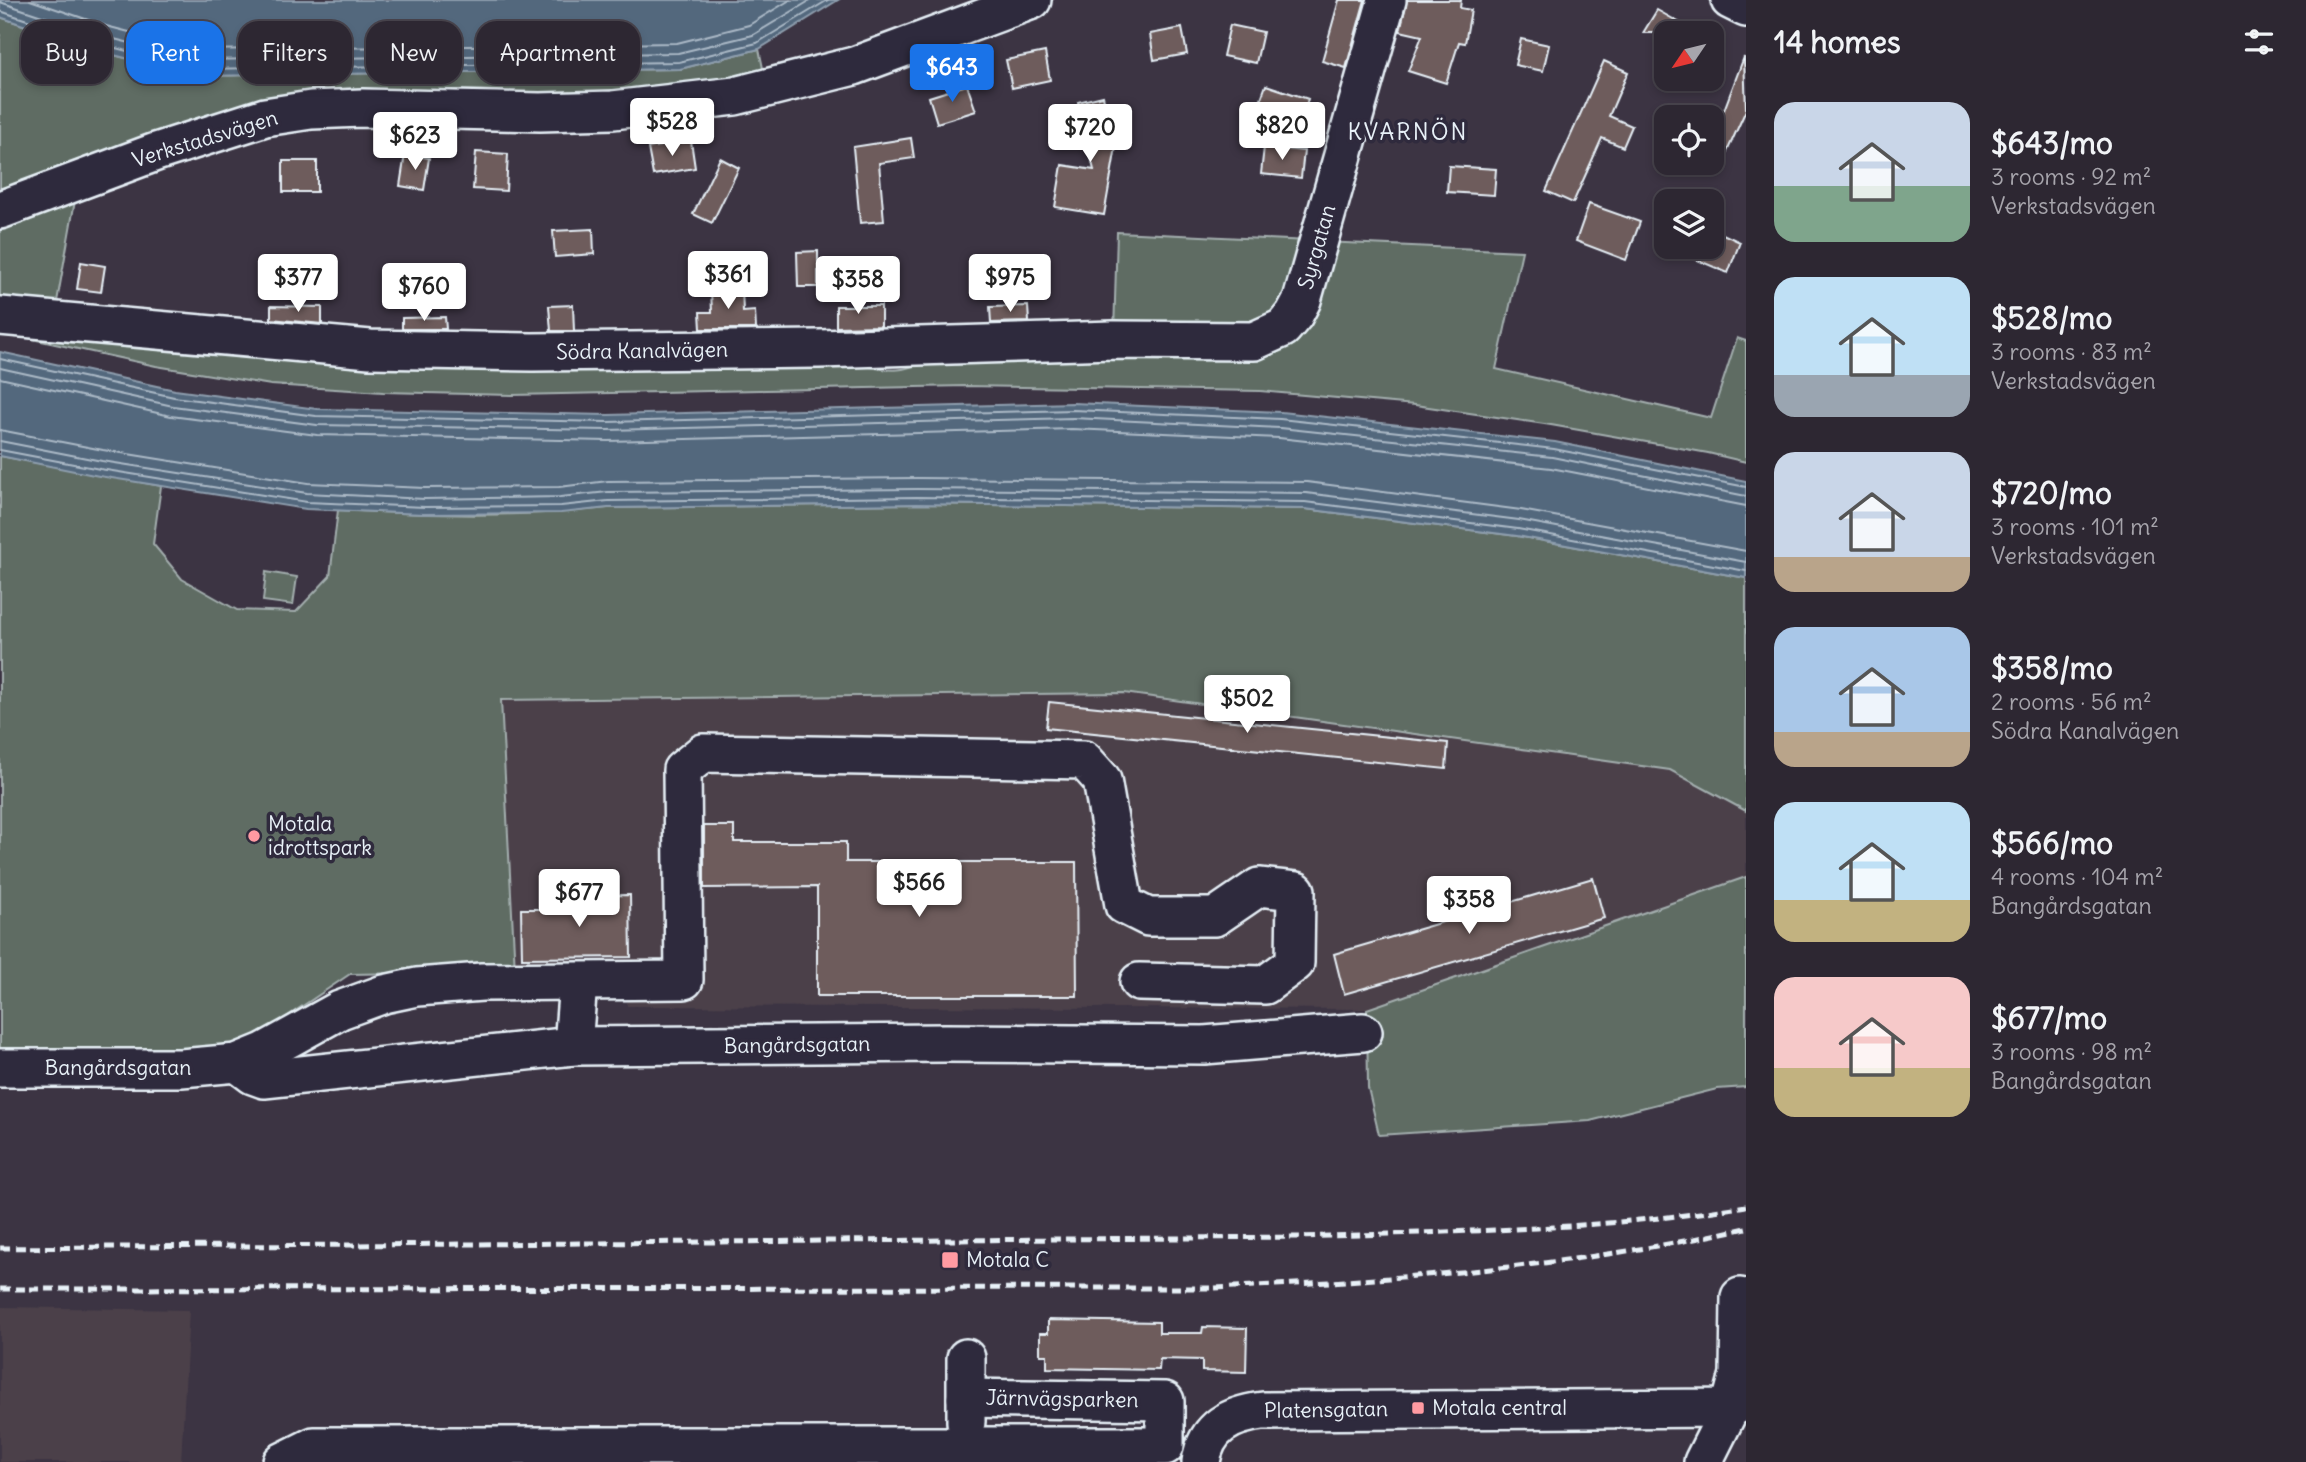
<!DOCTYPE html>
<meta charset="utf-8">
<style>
body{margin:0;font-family:Delius,sans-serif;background:#39333e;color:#f1f3f6;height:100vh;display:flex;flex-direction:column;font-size:26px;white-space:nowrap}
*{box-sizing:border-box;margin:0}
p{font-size:23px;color:#a7a5ac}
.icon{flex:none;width:38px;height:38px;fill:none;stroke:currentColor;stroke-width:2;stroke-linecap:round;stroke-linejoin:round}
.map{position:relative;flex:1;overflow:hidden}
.sheet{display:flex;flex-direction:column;background:#2d2732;width:560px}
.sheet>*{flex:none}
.banner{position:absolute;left:21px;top:21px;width:665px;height:63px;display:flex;gap:14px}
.needle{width:46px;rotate:235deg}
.buttons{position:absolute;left:1654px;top:21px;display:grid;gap:14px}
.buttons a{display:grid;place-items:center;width:70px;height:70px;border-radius:14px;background:#2d2732;box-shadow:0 4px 10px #0003,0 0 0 2px #48444d;font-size:35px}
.price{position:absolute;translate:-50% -60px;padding:0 16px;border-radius:7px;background:#fff;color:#222;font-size:23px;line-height:46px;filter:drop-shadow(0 2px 4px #0008)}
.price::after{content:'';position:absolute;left:50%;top:42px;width:21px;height:16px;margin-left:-10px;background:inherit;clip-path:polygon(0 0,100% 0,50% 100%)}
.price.selected{background:#1a73e8;color:#fff}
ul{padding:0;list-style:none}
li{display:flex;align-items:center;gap:21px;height:175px;padding:0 28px}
li span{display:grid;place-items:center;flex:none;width:196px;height:140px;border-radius:21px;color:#555}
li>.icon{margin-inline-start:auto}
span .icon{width:84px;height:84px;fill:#fffc;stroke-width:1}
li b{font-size:30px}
h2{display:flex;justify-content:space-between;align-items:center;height:84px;padding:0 28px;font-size:30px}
.tag{padding:0 24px;border-radius:21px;background:#2d2732;box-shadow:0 4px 10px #0003,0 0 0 2px #48444d;font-size:24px;line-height:63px}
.tag.selected{background:#1a73e8;color:#fff}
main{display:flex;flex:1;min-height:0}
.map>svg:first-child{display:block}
.built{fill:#4b404a}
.green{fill:#5e6c63;stroke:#a3aeae;stroke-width:2}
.water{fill:#52677d;stroke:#8e9eae;stroke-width:2}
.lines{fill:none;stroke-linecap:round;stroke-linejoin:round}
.shore{stroke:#acbac7;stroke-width:2}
.building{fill:#6e5c5c;stroke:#e8f1f8;stroke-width:2}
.minor-casing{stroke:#e8f1f8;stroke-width:42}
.minor{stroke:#2f2a3d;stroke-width:37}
.rail{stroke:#e8f1f8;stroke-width:5;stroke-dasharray:10 5;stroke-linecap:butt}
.poi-dot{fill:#ff9aa2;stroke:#2f2a3d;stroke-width:2.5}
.labels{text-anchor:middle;stroke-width:7;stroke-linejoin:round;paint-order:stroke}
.street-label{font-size:21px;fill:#e8f1f8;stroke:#2f2a3d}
.poi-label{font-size:21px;fill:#e8f1f8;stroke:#2f2a3d;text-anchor:start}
.neighbourhood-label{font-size:23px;letter-spacing:2px;fill:#e8f1f8;stroke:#2f2a3d}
</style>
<main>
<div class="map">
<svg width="1746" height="1462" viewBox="0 0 1746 1462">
<rect width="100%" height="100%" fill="#3c3443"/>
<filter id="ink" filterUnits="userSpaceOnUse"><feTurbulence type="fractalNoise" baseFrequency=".0143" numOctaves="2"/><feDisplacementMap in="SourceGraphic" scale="14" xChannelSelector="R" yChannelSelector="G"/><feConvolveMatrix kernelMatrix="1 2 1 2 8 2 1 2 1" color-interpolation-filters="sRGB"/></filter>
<g filter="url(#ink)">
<g class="built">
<path d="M1124,693l546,77 76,41v66l-379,132 -740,-3 1,-35h-113l-14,-270z"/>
<path d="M0,1307l189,3 -8,152h-181z"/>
</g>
<g class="green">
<path d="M0,17l98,34 98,25 484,-7 79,-20 6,29 -78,13 -251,5 -436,98z"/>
<path d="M76,195l-21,118 -55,-4v-87z"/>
<path d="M1117,232l192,9 -31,82 -164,11z"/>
<path d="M1323,242l199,9 -26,118 215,49 26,-80 9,3v121l-38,-9 -157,-28 -136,-20 -155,-14 -294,-5 -454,9 -129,-3 -112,-7 -115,-19 -156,-34 860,33c39,9 47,6 82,-13l324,-7z"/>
<path d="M0,456l161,30 -8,58 29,35 55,31 59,2 34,-36 8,-66c90,5 180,8 270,-2l309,-4 388,5 212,27 229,42v233l-76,-41 -546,-77 -623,7 14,271 -165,3 -154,104 -196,-7z"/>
<path d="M266,572l31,5 -4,28 -30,-4z"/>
<path d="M1746,877v210l-29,2 -127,32 -211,14 -11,-47 -1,-79z"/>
</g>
<g class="water">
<path d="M0,0h838l-79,49 -79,20 -484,7 -98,-25 -98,-34z"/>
<path d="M0,352l175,38 142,19 291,6 465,-12 208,9 274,30 191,39v97l-229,-42 -212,-27 -388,-5 -309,4 -47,5 -137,1 -118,-5 -207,-33 -99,-20z"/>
</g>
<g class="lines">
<g class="shore">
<path d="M30,0l76,26 93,24 478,-7 72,-18 41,-25"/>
<path d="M0,2l102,34 96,24 480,-7 75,-18 58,-35"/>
<path d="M0,11l100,33 97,25 482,-7 78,-19 71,-43"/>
<path d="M0,359l174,38 142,19 292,6 465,-12 207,9 274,30 192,38"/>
<path d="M0,368l173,38 144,19 291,5 465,-12 207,10 272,29 194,39"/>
<path d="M0,378l171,38 146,19 291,6 464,-12 207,9 272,30 195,38"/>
<path d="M0,430l103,20 205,33 117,5 134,-1 49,-6 309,-3 390,4 214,28 225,41"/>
<path d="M0,441l102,20 205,32 118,6 135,-2 48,-5 309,-3 389,4 213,27 227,42"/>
<path d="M0,450l100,19 207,33 118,5 136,-1 47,-5 309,-4 388,5 213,27 228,42"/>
</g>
</g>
<g class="building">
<path d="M1339,0h26l-19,68 -24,-7z"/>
<path d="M1407,0h54l-1,8 11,2 -6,33 -6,-1 -13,41 -38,-12 14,-35 -22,-5z"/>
<path d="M1657,10l41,23h-55z"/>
<path d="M1230,25l33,7 -7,31 -33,-7z"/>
<path d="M1182,28l5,26 -33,6 -4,-26z"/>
<path d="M1521,39l28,6 -6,26 -28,-6z"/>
<path d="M1045,52l5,28 -38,8 -6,-28z"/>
<path d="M1744,57l2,53 -30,66 -14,-6 3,-7h7l2,-26 -2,-1v-23l9,5z"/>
<path d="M1604,61l24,11 -19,44 23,10 -9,21 -21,-9 -29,65 -27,-12z"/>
<path d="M967,85l9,26 -39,12 -8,-26z"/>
<path d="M1266,85l42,14 -6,19 -43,-14z"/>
<path d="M1103,96l13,51 -12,68 -49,-8 7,-42 32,5 -16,-68z"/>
<path d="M911,138l3,20 -35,5 5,58 -24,2 -7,-76z"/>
<path d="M691,141l4,27 -42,7 -5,-27z"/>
<path d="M1264,147l40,4 -3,27 -40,-4z"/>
<path d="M476,152l32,2 -2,37 -33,-2z"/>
<path d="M405,154l24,4 -5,32 -24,-4z"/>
<path d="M720,158l19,10 -27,55 -19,-9z"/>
<rect x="283" y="161" width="34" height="31"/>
<path d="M1449,166l47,3 -2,26 -47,-3z"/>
<path d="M1589,204l51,18 -14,38 -50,-19z"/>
<path d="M593,229l1,25 -39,3 -2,-26z"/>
<path d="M1712,229l28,13 -12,31 -61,-26h45z"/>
<path d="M818,251v36h-20l-1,-35z"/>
<path d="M81,262l24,4 -4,26 -24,-3z"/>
<path d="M742,287l1,25 12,-1 1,18h-55l-1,-17h12l-1,-23z"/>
<path d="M573,305l1,26h-23l-2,-25z"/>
<path d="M271,306l51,1v17l-51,-5z"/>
<path d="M836,306h45v20l-45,1z"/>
<path d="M1028,306l1,16 -38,1 -1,-16z"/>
<path d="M445,317l1,12h-44v-11z"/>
<path d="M1049,702l399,41 -2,26 -400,-41z"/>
<path d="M704,826h30v16h112v20h230l1,134h-260v-109l-113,1z"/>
<path d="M1593,878l11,40 -260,76 -10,-40z"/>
<path d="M630,895l1,62 -109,1 -1,-49h41l-1,-13z"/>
<path d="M1048,1320l111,2v11h43l1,-6 44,1 -1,44 -44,-1v-11l-42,-1 -1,11 -112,-2v-13h-7v-22h8z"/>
</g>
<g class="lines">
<defs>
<g id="minor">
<path d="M1730,0l16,8"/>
<path d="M0,210l156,-58 109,-35 46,-7 51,-2 178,4 73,-2 122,-14 119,-30 178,-66"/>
<path d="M0,316l370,33 162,3 287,-3 294,-9 141,1 29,-13 11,-13 8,-15 85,-300"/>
<path d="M573,1046l5,-64"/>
<path d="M237,1063l16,12 11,4 309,-33 373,-3 258,2 159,-13"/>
<path d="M0,1068h181l56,-5 27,-11 76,-42 44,-16 33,-7 65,-5 202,-2 -2,-210 21,-17 381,7 18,20 22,125 24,12h67l44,-30 37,4 -1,72 -30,22 -126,-3"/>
<path d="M966,1358v64"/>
<path d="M282,1462l32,-16h851v-45l-199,-3"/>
<path d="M1201,1462c5,-35 29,-47 62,-51l467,-3 16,-8"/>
<path d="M1703,1462l27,-54 9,-34 1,-77"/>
</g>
</defs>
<use href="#minor" class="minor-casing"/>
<use href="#minor" class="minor"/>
<g class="rail">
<path d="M0,1248l1301,-11c151,-6 296,-6 445,-31"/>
<path d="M0,1289l1213,-1c179,-8 358,-20 533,-60"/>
</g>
</g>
</g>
<g class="poi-dot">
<circle cx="254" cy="836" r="7"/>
<rect x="941" y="1251" width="18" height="18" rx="3.5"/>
<rect x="1411" y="1401" width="14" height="14" rx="3.5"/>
</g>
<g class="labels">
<g class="street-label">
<text transform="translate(205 139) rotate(-17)" y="7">Verkstadsvägen</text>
<text transform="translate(1317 247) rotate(-74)" y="7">Syrgatan</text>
<text transform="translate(642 351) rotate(-1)" y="7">Södra Kanalvägen</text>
<text transform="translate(797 1045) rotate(-1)" y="7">Bangårdsgatan</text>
<text x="118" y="1075">Bangårdsgatan</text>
<text transform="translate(1062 1399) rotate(1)" y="7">Järnvägsparken</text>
<text transform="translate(1326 1410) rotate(-1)" y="7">Platensgatan</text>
</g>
<g class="poi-label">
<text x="268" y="831">Motala<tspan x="268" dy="24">idrottspark</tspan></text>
<text x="966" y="1267">Motala C</text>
<text x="1432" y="1415">Motala central</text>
</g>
<g class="neighbourhood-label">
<text x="1408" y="140">KVARNÖN</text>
</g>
</g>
</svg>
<div class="buttons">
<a><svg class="needle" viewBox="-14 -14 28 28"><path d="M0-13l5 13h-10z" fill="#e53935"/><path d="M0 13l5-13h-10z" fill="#a7a5ac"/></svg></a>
<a><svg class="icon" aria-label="locate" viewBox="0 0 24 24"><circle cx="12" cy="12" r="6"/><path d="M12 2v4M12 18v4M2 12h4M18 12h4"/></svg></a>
<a><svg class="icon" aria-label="layers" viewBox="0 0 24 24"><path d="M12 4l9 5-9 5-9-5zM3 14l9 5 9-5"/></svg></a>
</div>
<b class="price selected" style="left:952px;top:104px">$643</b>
<b class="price" style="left:672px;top:158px">$528</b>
<b class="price" style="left:1282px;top:162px">$820</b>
<b class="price" style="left:1090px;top:164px">$720</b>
<b class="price" style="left:415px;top:172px">$623</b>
<b class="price" style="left:728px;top:311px">$361</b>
<b class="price" style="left:298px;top:314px">$377</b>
<b class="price" style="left:1010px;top:314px">$975</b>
<b class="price" style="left:858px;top:316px">$358</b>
<b class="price" style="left:424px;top:323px">$760</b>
<b class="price" style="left:1247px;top:735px">$502</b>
<b class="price" style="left:919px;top:919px">$566</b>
<b class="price" style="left:579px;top:929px">$677</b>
<b class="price" style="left:1469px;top:936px">$358</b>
<div class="banner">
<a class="tag">Buy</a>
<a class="tag selected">Rent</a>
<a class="tag">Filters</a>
<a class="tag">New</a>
<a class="tag">Apartment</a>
</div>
</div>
<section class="sheet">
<h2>14 homes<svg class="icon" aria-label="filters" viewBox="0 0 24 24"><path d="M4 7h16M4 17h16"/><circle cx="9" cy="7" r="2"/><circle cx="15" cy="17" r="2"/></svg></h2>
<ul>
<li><span style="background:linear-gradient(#c9d6e8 60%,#7fa58c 0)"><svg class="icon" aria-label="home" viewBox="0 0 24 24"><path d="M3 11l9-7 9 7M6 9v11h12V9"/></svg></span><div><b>$643/mo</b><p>3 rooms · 92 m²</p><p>Verkstadsvägen</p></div></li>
<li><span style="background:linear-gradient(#bfe0f5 70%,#9aa5b1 0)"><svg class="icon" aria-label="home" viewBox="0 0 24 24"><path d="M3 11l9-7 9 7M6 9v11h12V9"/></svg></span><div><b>$528/mo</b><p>3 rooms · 83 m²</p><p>Verkstadsvägen</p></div></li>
<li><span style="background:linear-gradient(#c9d6e8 75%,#b9a48a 0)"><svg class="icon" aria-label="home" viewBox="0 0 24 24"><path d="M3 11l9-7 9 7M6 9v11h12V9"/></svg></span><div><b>$720/mo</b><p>3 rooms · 101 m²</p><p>Verkstadsvägen</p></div></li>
<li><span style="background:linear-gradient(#a9c7e8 75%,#b9a48a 0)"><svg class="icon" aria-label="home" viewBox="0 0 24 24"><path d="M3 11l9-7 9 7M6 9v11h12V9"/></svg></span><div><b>$358/mo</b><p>2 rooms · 56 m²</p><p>Södra Kanalvägen</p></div></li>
<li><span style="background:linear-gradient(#bfe0f5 70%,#c2b280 0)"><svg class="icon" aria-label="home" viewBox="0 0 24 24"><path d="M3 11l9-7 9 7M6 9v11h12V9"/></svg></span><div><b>$566/mo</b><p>4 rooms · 104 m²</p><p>Bangårdsgatan</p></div></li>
<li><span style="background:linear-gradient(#f6c9c9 65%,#c2b280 0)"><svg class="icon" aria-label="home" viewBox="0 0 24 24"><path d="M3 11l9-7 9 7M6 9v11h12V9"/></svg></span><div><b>$677/mo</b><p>3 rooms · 98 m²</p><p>Bangårdsgatan</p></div></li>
</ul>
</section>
</main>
